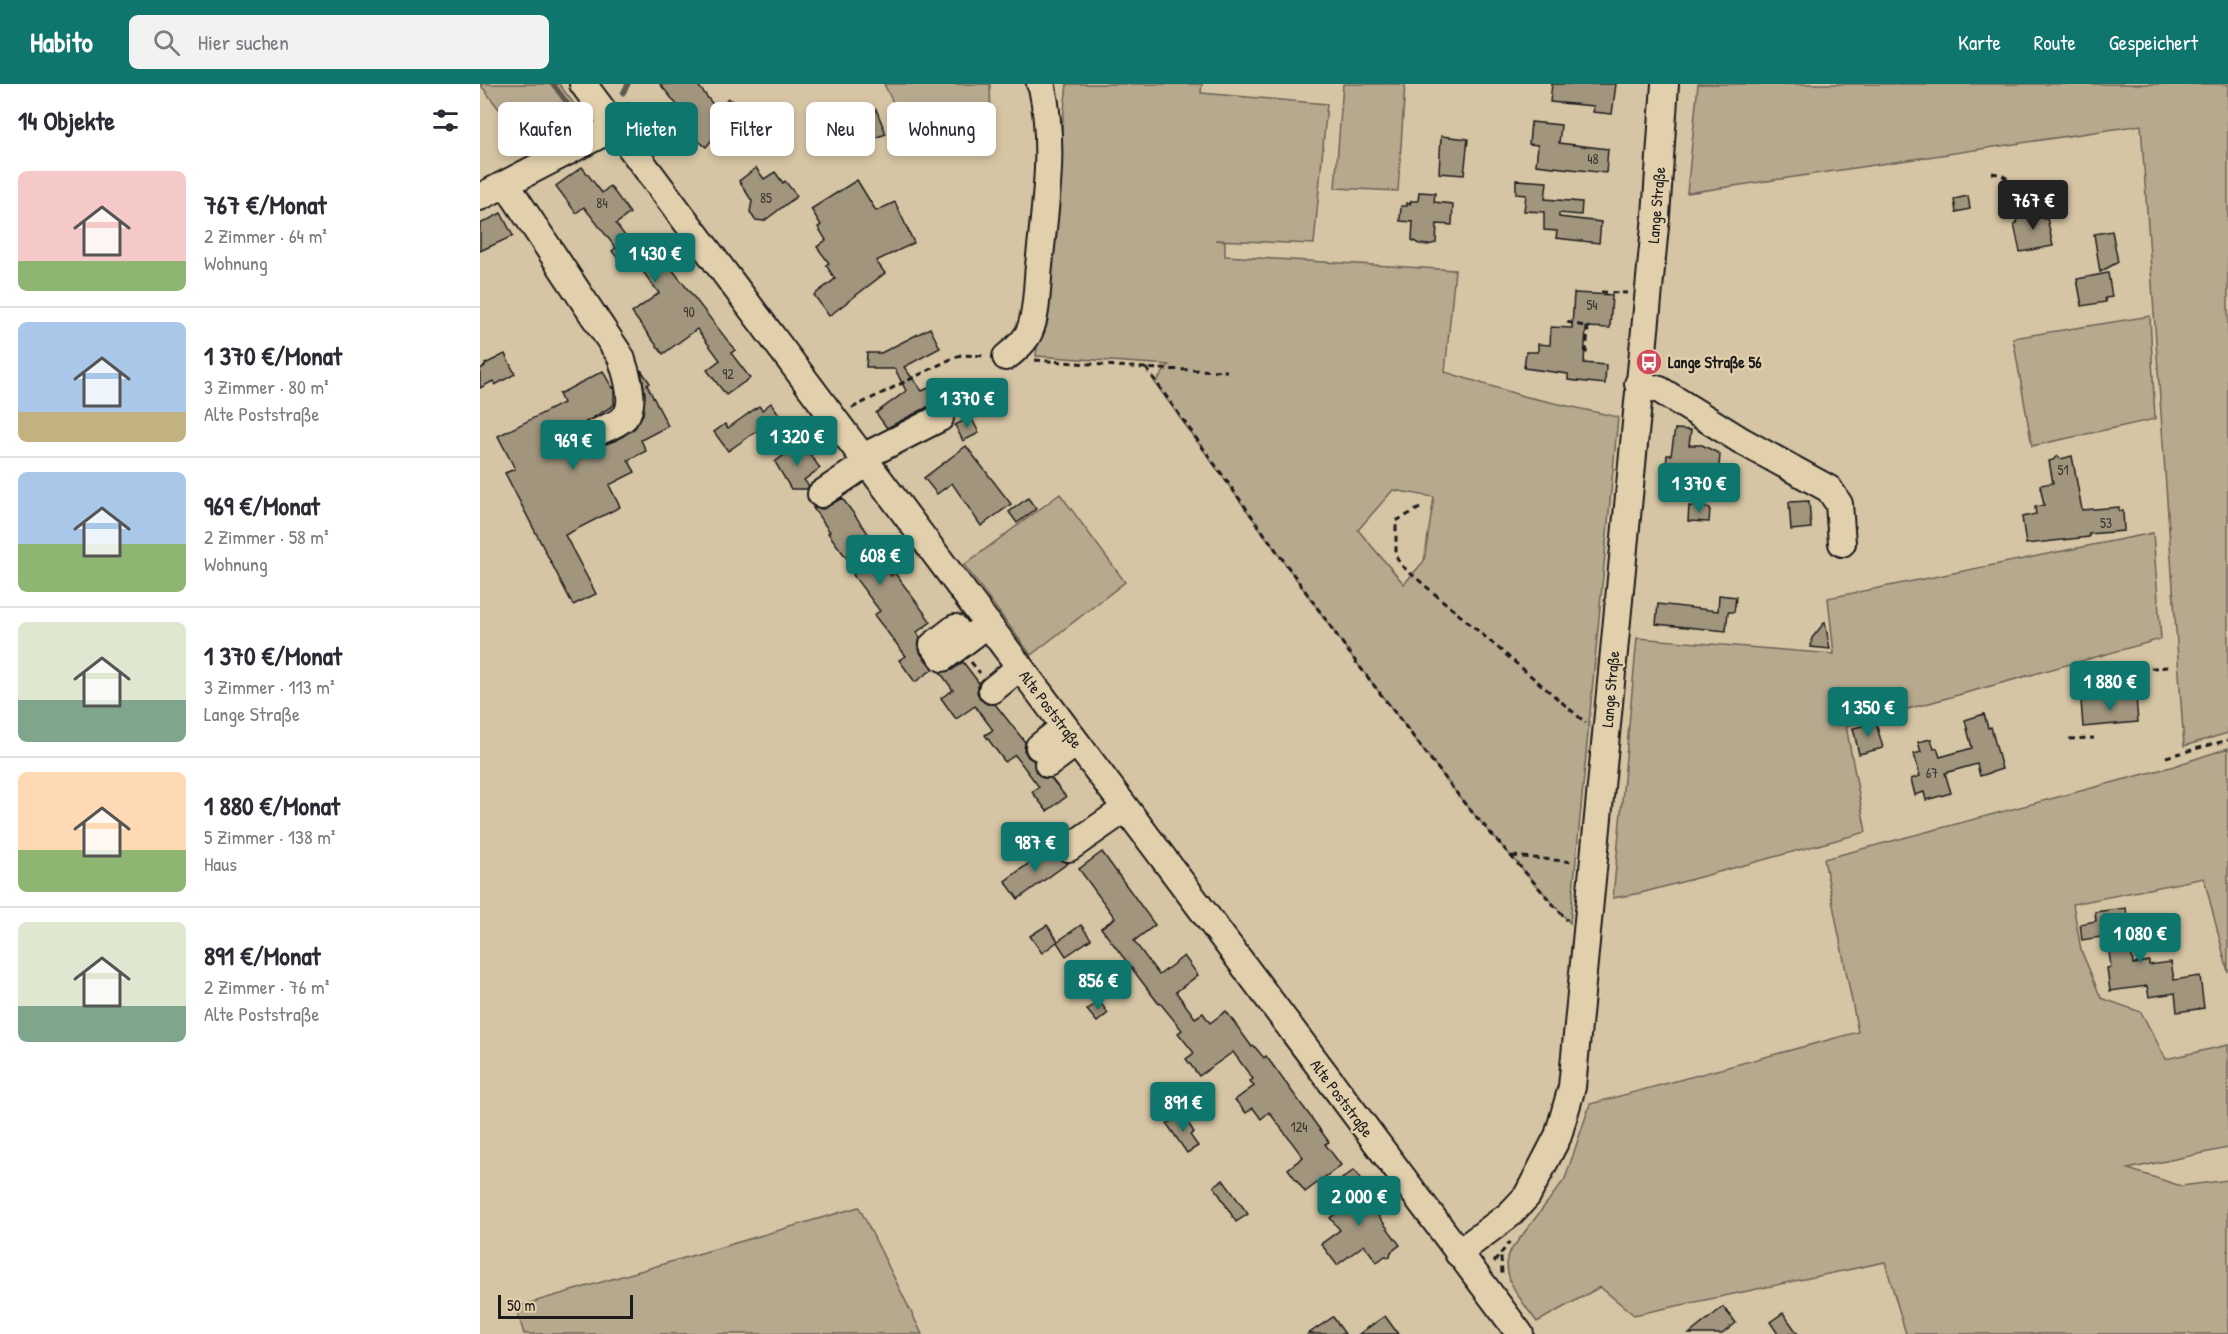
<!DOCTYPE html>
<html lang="de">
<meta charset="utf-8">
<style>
body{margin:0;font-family:"Patrick Hand",sans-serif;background:#f2f2f3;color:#2b2b33;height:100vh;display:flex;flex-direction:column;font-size:22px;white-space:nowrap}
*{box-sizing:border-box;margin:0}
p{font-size:20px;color:#7c7c81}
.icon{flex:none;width:33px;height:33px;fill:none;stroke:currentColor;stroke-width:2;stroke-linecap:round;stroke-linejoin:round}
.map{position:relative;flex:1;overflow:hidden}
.panel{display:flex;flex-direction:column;background:#fff;width:480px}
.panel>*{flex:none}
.top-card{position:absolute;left:18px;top:18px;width:570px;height:54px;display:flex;gap:12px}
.scale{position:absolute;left:18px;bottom:15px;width:135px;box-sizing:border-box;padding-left:6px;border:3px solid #1c1c1c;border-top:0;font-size:16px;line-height:21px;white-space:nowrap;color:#1c1c1c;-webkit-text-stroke:4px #e2d0ad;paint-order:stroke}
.price{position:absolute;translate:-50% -51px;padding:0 14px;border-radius:6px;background:#0f766e;color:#fff;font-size:20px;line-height:39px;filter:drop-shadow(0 2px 3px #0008)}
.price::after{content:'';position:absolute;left:50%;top:36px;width:18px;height:14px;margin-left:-9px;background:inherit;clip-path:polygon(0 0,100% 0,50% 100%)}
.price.current{background:#222;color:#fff}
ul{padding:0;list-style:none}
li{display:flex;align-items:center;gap:18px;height:150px;padding:0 18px}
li+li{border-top:2px solid #e1e1e2}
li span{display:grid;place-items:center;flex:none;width:168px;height:120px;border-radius:9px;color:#555}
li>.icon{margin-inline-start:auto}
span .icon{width:72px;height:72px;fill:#fffc;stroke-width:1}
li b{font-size:26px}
h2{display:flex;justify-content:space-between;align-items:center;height:72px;padding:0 18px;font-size:26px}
.pill{padding:0 21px;border-radius:9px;background:#fff;box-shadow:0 3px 9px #0003;font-size:21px;line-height:54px}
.pill.current{background:#0f766e;color:#fff}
header{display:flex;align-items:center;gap:36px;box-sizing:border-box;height:84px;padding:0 30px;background:#0f766e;color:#fff}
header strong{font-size:28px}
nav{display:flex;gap:33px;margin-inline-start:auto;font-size:21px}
.search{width:420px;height:54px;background:#f2f2f3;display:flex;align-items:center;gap:15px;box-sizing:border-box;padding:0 21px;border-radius:9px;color:#7c7c81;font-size:22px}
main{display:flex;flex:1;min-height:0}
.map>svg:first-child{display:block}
.green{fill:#b7a98e;stroke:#6a6255;stroke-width:1.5;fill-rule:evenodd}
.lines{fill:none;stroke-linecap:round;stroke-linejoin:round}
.stream{stroke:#5f594e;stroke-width:5}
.building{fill:#a1957e;stroke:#1c1c1c;stroke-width:1.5}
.minor-casing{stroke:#1c1c1c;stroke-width:30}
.path{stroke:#1c1c1c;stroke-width:3;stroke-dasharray:6 4.5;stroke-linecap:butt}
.minor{stroke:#e2d0ad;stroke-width:26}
.labels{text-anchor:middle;stroke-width:4.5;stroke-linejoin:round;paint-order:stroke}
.number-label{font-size:14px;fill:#3d3a34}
.street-label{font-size:16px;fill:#1c1c1c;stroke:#e2d0ad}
.poi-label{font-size:16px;font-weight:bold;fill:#1c1c1c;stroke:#e2d0ad;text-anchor:start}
</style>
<header>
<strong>Habito</strong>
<div class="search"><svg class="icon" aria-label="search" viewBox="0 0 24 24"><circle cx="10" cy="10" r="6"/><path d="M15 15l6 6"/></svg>Hier suchen</div>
<nav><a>Karte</a><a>Route</a><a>Gespeichert</a></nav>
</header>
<main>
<section class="panel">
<h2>14 Objekte<svg class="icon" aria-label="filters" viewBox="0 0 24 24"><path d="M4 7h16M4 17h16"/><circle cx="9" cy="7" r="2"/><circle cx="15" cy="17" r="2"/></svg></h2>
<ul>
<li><span style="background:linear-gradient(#f6c9c9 75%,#8fb573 0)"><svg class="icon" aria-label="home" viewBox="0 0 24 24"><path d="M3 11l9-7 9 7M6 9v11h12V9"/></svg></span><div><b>767 €/Monat</b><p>2 Zimmer · 64 m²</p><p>Wohnung</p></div></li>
<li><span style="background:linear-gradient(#a9c7e8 75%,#c2b280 0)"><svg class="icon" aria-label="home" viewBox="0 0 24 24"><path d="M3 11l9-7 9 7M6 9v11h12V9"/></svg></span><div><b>1 370 €/Monat</b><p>3 Zimmer · 80 m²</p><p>Alte Poststraße</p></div></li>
<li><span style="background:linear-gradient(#a9c7e8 60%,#8fb573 0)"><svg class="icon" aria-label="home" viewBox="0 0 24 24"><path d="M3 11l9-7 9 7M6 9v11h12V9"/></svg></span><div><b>969 €/Monat</b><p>2 Zimmer · 58 m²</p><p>Wohnung</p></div></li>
<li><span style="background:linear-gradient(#dfe7d0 65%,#7fa58c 0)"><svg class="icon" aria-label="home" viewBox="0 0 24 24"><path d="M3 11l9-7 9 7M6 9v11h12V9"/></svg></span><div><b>1 370 €/Monat</b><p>3 Zimmer · 113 m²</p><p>Lange Straße</p></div></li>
<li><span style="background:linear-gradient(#ffd9b3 65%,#8fb573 0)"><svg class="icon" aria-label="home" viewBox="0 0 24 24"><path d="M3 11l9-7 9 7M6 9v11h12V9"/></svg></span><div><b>1 880 €/Monat</b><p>5 Zimmer · 138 m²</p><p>Haus</p></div></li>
<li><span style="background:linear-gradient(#dfe7d0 70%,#7fa58c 0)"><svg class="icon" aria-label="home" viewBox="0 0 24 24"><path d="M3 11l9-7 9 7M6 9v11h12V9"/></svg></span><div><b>891 €/Monat</b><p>2 Zimmer · 76 m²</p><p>Alte Poststraße</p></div></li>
</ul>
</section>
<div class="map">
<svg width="1748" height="1250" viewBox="0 0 1748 1250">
<rect width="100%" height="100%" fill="#d6c5a4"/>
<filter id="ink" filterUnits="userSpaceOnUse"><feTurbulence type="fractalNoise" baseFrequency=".0167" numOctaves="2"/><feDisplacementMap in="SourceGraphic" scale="12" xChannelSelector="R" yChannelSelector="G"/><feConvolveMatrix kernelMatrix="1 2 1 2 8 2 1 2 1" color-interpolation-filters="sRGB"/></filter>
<g filter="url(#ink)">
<g class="green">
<path d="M0,0h79l34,45 -57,29z"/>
<path d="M404,0h106l1,39h-88z"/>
<path d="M587,0h135l-1,9 126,11 -13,140 -99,-4 10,1v15l230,14 -10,102 78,24 95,21 -48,506 -105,-119 -112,-146 -198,-275 14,-18 -133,-9zM913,406l41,7 -10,64 -20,23 -46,-54z"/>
<path d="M863,0h62l-7,107 -63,-3z"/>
<path d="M1218,0h530v649l-44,13 -43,-621 -454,68z"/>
<path d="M1670,232l5,103 -123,27 -19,-108z"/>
<path d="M580,410l65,88 -94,73 -67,-90z"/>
<path d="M1673,449l8,106 -315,87 20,106 -225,61 -28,5 24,-260 197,16 -6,-56z"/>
<path d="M1748,664v224l-24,-94 -131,26 8,46 20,48 40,14 25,47 62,-14v103l-100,21 53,17 47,-6v154h-322l-21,-72 -251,53 -34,-28 -63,35c-14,-20 -35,-41 -29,-68l57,-75 25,-75 268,-72 -34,-173 347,-92z"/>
<path d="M379,1123l63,127h-398l-8,-27z"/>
</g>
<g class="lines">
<g class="stream">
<path d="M73,0l17,23"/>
<path d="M143,9l5,-9"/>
</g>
</g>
<g class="building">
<path d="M180,0h37l21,27 10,-13 30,23 -7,8 3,2 -10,13 -3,-3 -6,8 -19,-14 -10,12 -16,-13 5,-7z"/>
<path d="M1072,0h64l-4,30 -19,-2 1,-6 -44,-4z"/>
<path d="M396,25l10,25 -15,5 -4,-10 -8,3 -5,-12z"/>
<path d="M1051,38l30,3 -2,18 49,6 -2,24 -70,-8 2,-20 -9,-1z"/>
<path d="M961,52l27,3 -4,36 -25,-2z"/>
<path d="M102,83l20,26 8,-7 20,27 -14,11 24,32 14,-10 81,104 -4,3 19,25 -24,17 -19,-25 13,-10 -23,-31 -34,25 -31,-41 27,-20 -24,-32 -10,7 -13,-17 4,-3 -32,-41 -8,6 -20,-27z"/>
<path d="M276,84l8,11 11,-7 8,11 2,-2 12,15 -33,25 -9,-1 -5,-8 2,-11 -13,-20z"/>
<path d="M377,96l19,31 19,-9 19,41 -38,18 9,12 -56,43 -15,-21 21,-16 -9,-14 3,-2 -12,-16 9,-7 -8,-13 3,-2 -10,-16z"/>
<path d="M1036,96l31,2 -2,17 37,3 -1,13 -22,-2v4l42,5 -2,21 -43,-5 1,-7 -13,-1v-18l-20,-1 2,-16 -10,-1z"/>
<path d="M939,108l16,1 -1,9 19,2 -1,21 -15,-1 -1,19 -8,2 -9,-1 -7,-4 1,-18 -13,-1 1,-15h6v-3l3,1 1,-3h7z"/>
<path d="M1488,112l2,13 -14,3 -2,-13z"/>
<path d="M1562,124l2,11 3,-1 6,28 -33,6 -6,-28 3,-1 -2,-10z"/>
<path d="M21,129l12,23 -33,15v-27z"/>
<path d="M1632,147l6,31 -18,10 -6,-38z"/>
<path d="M1628,189l4,24 -7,1 1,4 -24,4 -5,-27z"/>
<path d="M1094,209l38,2 -2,33 -24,-1 -2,36 22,2 -1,19 -37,-4v-6l-44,-6 2,-16h12v-8l12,1 1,-18 21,1z"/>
<path d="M450,244l10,20 -36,19 18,24 21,-10 14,33 -3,1 -6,-10 -13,-2 -48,25 -11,-15 30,-22 -11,-22h-22v-2h-7l1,-14h14z"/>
<path d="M25,270l10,20 -20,11 -2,-4 -13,7v-19l5,-3v-2z"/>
<path d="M161,286l9,13 -3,2 21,41 -27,14 5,11 -18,9 7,12 -26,13 11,22 -55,28 31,59 -23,11 -68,-132 10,-4 -17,-33 65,-33 -4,-9 44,-23 9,17 2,-1v18l-31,19 -3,7 1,7 5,7 8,3 23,-8 18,-12 8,-14 2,-20z"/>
<path d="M291,319l11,15 -23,17 -2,-4 -29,20 -14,-19 11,-8 3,4 31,-22 3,4z"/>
<path d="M491,333l8,16 -16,8 -8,-16z"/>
<path d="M1195,345l16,1 -2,15h13l18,9 -1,13 -17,-1 -2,31 -27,-2 1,-6h-10l3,-34h4z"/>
<path d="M321,358l19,26 -16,12 5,6 -2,3h-16l-16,-27z"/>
<path d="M486,362l45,58 -30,22 -29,-43 -15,11 -13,-16z"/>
<path d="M1577,372l4,3 11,-3 10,54 37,-3v4h4l1,20 -35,3v3l-63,7 -4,-27 14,-3 -1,-7 9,-2 -4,-20 13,-2 -4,-22 4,-1z"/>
<path d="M362,414l31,42 -5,4 23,32 4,-3 36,49 -14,10 3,6 -2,8 3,8 12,15 -18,13 -16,-22 7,-4 -32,-41 6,-4 -27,-36 4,-3 -29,-39 2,-1 -17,-24 10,1z"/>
<path d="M548,414l8,11 -19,14 -8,-11z"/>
<path d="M1329,417l2,27 -20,2 -2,-28z"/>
<path d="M1209,422l21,2 -1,14 -21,-1z"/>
<path d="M1239,511l17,2 -2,15h-6l-2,19 -70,-7 2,-20 60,7z"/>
<path d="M1345,538l5,27 -19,-2 1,-9z"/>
<path d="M483,578l16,21 -2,9 3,7 7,5h8l30,38 -1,8 4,7 6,4 2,11 7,6h8l15,19 -19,14 -15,-19 7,-5 -24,-32 -10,7 -20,-27 8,-5 -18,-24 -19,13 -15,-21 12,-8 -13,-18 12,-2z"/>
<path d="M1656,612l2,26 -55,5 -2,-26z"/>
<path d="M1504,630l4,14 3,-1 11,42 -22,7 -3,-12 -32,9 6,20 -25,7 -2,-8 -9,3 -4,-16 9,-3 -6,-22 7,-2 -3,-10 13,-3 3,10 3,-1 3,9 32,-9 -7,-28z"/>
<path d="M1396,639l7,25 -24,6 -6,-26z"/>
<path d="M575,760l-1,6 3,7 11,6 -50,36 -13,-18z"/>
<path d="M622,768l53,73 -21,16 25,34 25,-19 14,19 -22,17 19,26 8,-5 7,10 16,-12 26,36 2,-1 10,12 2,-2 63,86 -4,2 16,21 -36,27 -17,-23 15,-12 -34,-45 -8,7 -8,-11 -7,5 -11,-13 19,-14 -4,-5 3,-2 -20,-27 -34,24 -13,-17 8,-6 -16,-20 4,-3 -22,-27 -1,1 -58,-76 14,-10 -36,-49z"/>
<path d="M1646,824l7,56 16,-3v4l22,-3 3,18 26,-4 4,32 -27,4 -2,-19 -26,4 -2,-11 -37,5 -3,-23 4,-1 -4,-31 -25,4 -2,-16 16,-3 -1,-9z"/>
<path d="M567,841l11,16 23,-16 10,14 -25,17 -9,-14 -15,11 -12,-17z"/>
<path d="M619,917l9,12 -11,9 -10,-12z"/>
<path d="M702,1030l12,18 -4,3 8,11 -11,7 -20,-29z"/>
<path d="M874,1086l15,19 -7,5 38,51 -9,7 -1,5 -5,-1 -8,6 -13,-17 -27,20 -16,-21 19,-14 -10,-12 26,-19 -14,-20z"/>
<path d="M743,1096l25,34 -12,8 -22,-36z"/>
<path d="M1243,1223l13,16 -14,11h-33z"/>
<path d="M1303,1229l15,21h-20l-8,-12z"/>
<path d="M905,1232l13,18h-39z"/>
<path d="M853,1233l12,17h-37z"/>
</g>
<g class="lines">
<defs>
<g id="minor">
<path d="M103,0l937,1250"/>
<path d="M26,100l115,173c5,16 16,45 4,60 -7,7 -21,12 -30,16"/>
<path d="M0,113l135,-70"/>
<path d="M526,273c9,-7 20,-16 24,-27 7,-16 7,-46 9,-64 6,-60 16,-119 3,-179l-2,-3"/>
<path d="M1158,300l22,6 82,51 87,48 10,15 3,39"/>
<path d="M383,373l77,-39"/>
<path d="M341,410l46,-31"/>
<path d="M485,557l-10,-13 -22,17 10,13 45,-34"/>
<path d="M512,606l28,-23"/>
<path d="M559,663l25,-20"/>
<path d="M568,680l28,-21"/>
<path d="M589,764l56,-39"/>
<path d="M978,1169l51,-38 18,-19 31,-60 14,-49 84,-871 9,-132"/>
</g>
</defs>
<use href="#minor" class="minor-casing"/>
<g class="path">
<path d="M1512,89c18,2 29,17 34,32"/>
<path d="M1121,208l26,1"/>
<path d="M1087,238l21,5 -2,28"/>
<path d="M555,276l123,9 69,2"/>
<path d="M666,284l207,290 112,146 102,116"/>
<path d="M372,324l101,-50 8,-3 25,1"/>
<path d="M940,424l-24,13v35l5,9 185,158"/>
<path d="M491,578l9,11"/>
<path d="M1662,616l-2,-31 28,-2"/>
<path d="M1589,655l25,-1"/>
<path d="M1686,673l62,-17"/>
<path d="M1032,772l62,6"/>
<path d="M1021,1173l1,17"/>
<path d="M1014,1178l16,-20"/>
</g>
<use href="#minor" class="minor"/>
</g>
</g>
<defs>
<symbol id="bus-disc" viewBox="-11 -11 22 22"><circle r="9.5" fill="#d1495b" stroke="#e2d0ad"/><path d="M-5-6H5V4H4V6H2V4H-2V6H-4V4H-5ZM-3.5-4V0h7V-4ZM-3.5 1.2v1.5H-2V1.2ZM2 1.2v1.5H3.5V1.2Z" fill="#fff"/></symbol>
</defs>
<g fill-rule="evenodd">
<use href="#bus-disc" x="1154" y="263" width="30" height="30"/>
</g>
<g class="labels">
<g class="number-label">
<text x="1113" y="80">48</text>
<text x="286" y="119">85</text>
<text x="122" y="124">84</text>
<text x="1112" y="226">54</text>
<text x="209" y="233">90</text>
<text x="248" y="295">92</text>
<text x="1583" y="391">51</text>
<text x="1626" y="444">53</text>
<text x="1452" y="694">67</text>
<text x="819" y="1048">124</text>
</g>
<g class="street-label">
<text transform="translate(1176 121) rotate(-85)" y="6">Lange Straße</text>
<text transform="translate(1130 605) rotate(-85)" y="6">Lange Straße</text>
<text transform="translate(571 625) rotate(53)" y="6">Alte Poststraße</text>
<text transform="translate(862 1014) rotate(53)" y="6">Alte Poststraße</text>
</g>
<g class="poi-label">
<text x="1188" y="284">Lange Straße 56</text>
</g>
</g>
</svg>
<div class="scale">50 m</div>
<b class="price current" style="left:1553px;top:147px">767 €</b>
<b class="price" style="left:175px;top:200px">1 430 €</b>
<b class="price" style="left:487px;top:345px">1 370 €</b>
<b class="price" style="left:317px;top:383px">1 320 €</b>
<b class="price" style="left:93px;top:387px">969 €</b>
<b class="price" style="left:1219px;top:430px">1 370 €</b>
<b class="price" style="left:400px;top:502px">608 €</b>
<b class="price" style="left:1630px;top:628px">1 880 €</b>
<b class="price" style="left:1388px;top:654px">1 350 €</b>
<b class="price" style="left:555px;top:789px">987 €</b>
<b class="price" style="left:1660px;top:880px">1 080 €</b>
<b class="price" style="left:618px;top:927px">856 €</b>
<b class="price" style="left:703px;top:1049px">891 €</b>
<b class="price" style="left:879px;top:1143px">2 000 €</b>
<div class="top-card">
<a class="pill">Kaufen</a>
<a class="pill current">Mieten</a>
<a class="pill">Filter</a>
<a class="pill">Neu</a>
<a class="pill">Wohnung</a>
</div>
</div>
</main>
